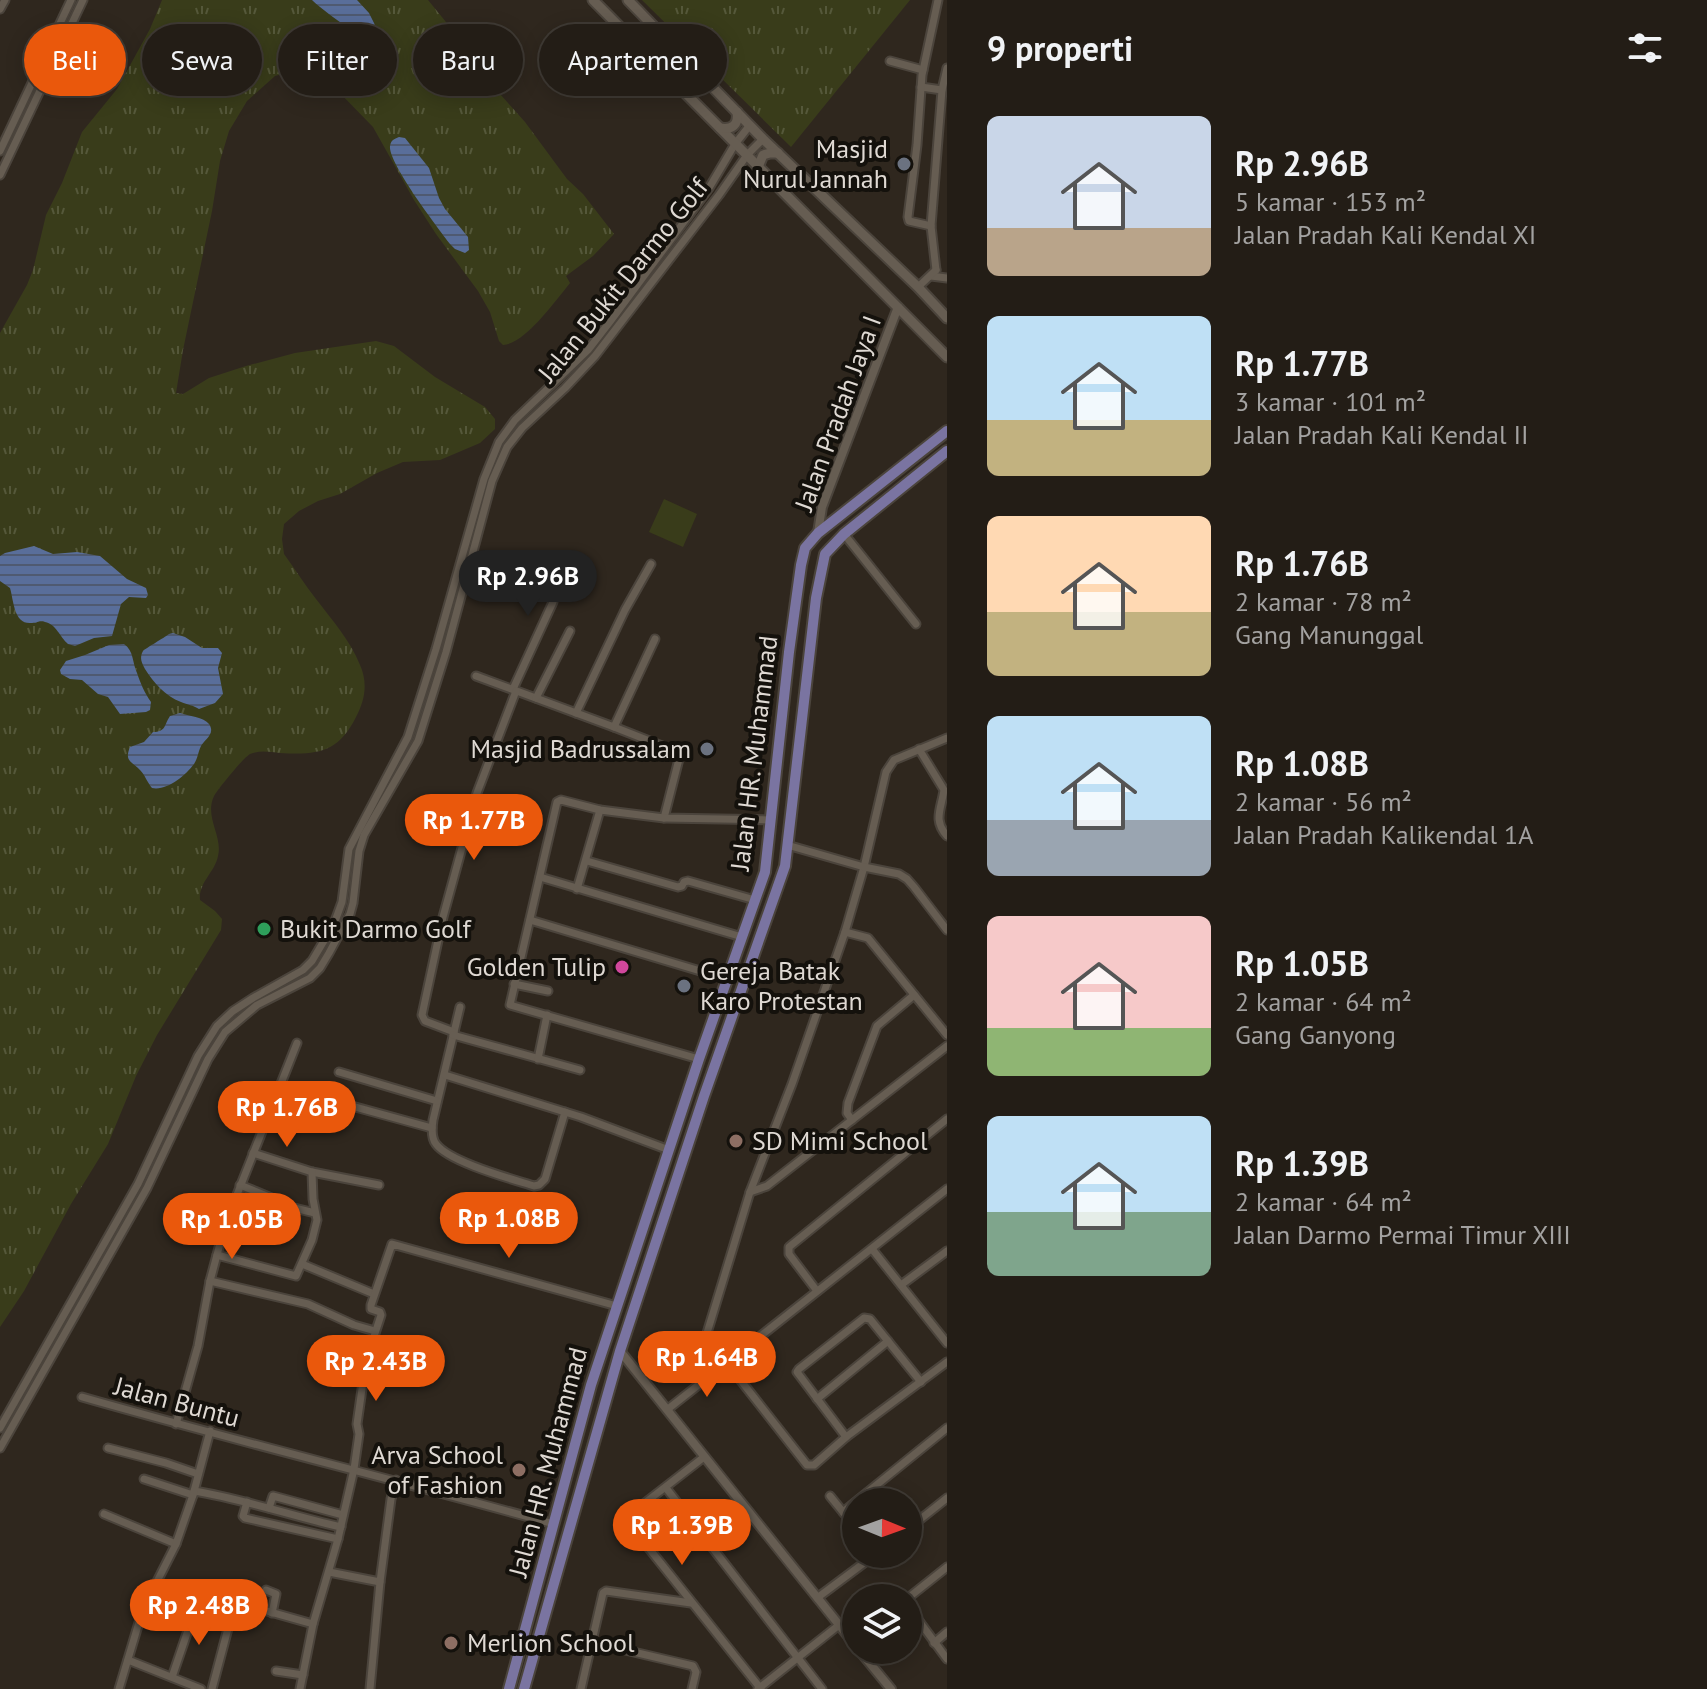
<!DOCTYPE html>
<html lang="id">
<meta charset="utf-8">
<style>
body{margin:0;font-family:"PT Sans",sans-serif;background:#2f2a23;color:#f1f3f6;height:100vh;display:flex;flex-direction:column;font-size:30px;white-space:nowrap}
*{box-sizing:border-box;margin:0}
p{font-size:26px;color:#a3a2a1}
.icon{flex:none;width:44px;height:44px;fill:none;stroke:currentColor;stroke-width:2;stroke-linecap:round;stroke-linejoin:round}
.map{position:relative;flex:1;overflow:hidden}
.drawer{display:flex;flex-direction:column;background:#231d16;width:760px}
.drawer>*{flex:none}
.top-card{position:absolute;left:24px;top:24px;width:760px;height:72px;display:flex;gap:16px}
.needle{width:52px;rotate:91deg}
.fabs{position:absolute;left:842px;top:1488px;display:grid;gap:16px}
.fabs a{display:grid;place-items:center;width:80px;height:80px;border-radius:50%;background:#231d16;box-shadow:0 4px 20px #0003,0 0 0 2px #403b35;font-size:40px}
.price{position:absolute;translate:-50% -68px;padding:0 18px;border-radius:28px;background:#ea580c;color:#fff;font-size:26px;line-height:52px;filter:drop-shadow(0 2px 4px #0008)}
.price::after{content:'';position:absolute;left:50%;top:48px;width:24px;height:18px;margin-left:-12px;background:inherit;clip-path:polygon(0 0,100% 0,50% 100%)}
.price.current{background:#222;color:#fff}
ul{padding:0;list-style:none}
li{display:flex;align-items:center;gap:24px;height:200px;padding:0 40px}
li span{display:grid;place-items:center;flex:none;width:224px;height:160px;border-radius:12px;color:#555}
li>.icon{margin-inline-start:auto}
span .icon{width:96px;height:96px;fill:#fffc;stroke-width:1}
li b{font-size:34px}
h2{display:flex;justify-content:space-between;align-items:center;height:96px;padding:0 40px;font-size:34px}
.pill{padding:0 28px;border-radius:36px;background:#231d16;box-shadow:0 4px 20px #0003,0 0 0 2px #403b35;font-size:28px;line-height:72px}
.pill.current{background:#ea580c;color:#fff}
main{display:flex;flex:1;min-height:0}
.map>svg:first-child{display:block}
.grass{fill:url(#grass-tufts)}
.pitch{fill:#393c1a}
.water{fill:url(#water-rules)}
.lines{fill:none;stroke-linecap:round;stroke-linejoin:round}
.minor-casing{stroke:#4b443c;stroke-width:11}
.tertiary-casing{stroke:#4b443c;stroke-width:12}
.secondary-casing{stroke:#4b443c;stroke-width:13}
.primary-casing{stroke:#4b443c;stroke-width:14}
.minor{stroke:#665d52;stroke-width:7}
.tertiary{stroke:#665d52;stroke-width:8}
.secondary{stroke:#665d52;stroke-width:9}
.primary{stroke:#7a74a1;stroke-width:10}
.worship-dot{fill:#6b7280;stroke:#14110c;stroke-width:3}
.leisure-dot{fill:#2e9e5b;stroke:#14110c;stroke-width:3}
.hotel-dot{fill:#d1479c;stroke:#14110c;stroke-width:3}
.education-dot{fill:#8d6e63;stroke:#14110c;stroke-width:3}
.labels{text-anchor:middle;stroke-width:8;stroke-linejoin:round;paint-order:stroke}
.poi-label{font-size:26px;fill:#dfd9d3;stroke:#14110c;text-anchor:end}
.street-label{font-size:26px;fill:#dfd9d3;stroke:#14110c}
</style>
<main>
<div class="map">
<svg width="947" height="1689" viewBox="0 0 947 1689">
<defs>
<pattern id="grass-tufts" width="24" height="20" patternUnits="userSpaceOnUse" patternTransform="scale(2)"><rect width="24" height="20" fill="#393c1a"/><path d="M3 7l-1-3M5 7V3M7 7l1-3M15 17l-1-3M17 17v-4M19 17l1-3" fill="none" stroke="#55583a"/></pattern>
<pattern id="water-rules" width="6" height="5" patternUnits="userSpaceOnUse" patternTransform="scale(2)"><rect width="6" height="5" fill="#596e9a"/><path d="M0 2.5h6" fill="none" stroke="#4f5a71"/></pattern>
</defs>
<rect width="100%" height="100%" fill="#2f271e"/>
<g class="grass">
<path d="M162,0h266l44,54 20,31 33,37 42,57 16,15 31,40 -21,22 -27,20 4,7c-14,17 -45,61 -67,62l-4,-4 -9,-29 -12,-21 -42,-57 -22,-34 -41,-73 -35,-36 -26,-14 -18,-6 -19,5 -28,25 -18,30 -9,30 -8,50 -29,139 -7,43 7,1 26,-16 37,-12 49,-13 81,-12 18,5 41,31 50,30 10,12v10l-15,14 -40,17 -37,2 -26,11 -37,21 -22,7 -19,10 -15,13 -2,15 2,15c11,15 21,31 32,45 16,21 34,41 44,66 8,18 5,35 -4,52 -18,36 -39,38 -76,36 -9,-1 -21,-3 -30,1 -7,4 -32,35 -36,42 -10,21 9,40 4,60 -3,16 -20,27 -18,44l15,11 7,8 -1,11 -64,105 -21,41 -28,68 -37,60 -47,87 -24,36v-994l27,-48 6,-15 13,-55 16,-32 20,-51 35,-43 33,-60z"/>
<path d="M642,0h268l-119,147z"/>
</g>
<path class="pitch" d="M664,499l33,15 -14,33 -34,-15z"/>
<g class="water">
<path d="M312,0h45l12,13 6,12c-2,5 -2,9 -8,10 -9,3 -48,-28 -55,-35z"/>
<path d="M399,137l6,1 24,30 10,30 6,11 23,28 1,13 -4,3 -10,-4 -5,-5c-12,-16 -62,-81 -60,-98 1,-6 4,-7 9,-9z"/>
<path d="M34,546l19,8 24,-2 23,4 27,23 19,9 2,7 -2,3 -17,-1 -8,7 -9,32 -18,2 -19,8 -7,-2c-8,-7 -12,-20 -23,-22 -7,-2 -6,1 -13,1 -18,2 -18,-21 -22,-35l-10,-7v-25l5,-3z"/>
<path d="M173,633l12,4 17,11h16l4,5 -4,15 5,26 -8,9 -16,6c-6,-4 -11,-4 -18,-7 -16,-6 -27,-19 -36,-33 -3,-6 -6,-11 -2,-18 3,-3 21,-13 26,-17z"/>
<path d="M124,644c10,7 8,18 13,29 3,9 8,21 14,29l-1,8 -4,2 -26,2 -12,-17 -10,-3 -16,-14 -12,-1 -9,-5 -1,-4 6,-9 19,-6 24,-10z"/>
<path d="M180,713c8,3 24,4 29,11 7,10 -5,16 -8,22 -3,6 -3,12 -7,18 -9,12 -27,27 -42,24 -5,-6 -7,-13 -12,-18 -8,-9 -16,-8 -10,-23l14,-5 9,-10c13,0 11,-7 17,-16z"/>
</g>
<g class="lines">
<defs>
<g id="minor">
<path d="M0,9l5,-9"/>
<path d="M890,61l33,9"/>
<path d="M921,87l21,3"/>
<path d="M0,151l71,-151"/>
<path d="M0,175l83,-175"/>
<path d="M931,226l-22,-5 -1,-4 9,-72 5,-70 16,-75"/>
<path d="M936,270l-5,-44 11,-136 5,-22"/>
<path d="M931,276l16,2"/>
<path d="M918,287l18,-17"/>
<path d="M844,534l72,90"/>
<path d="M476,676l138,51 61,24 4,4v4l-15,59"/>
<path d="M513,689l40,-87"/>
<path d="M536,698l34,-67"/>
<path d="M576,713l49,-103 26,-46"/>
<path d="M614,727l41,-88"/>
<path d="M947,738l-53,22 -8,12 -22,95 -19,65 -53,152 -42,108 -43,141 2,7 98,125h7l32,-28 101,-75"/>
<path d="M919,749l25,41c-3,20 -11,30 3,46"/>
<path d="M787,845l77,22 35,7 8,5 7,8 33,43"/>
<path d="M587,861l91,26 4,-1 2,-4 4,-1 67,19"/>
<path d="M540,877l202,60"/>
<path d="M577,889l23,-79"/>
<path d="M530,920l197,59"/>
<path d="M845,932l23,6 79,97"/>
<path d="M514,984l34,7"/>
<path d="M460,1007l-27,113c-1,7 -2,18 3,24 13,18 76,35 98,42l5,-1 6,-6 20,-67"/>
<path d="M454,1032l-29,-11 -3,-6 21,-98 34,-124 39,-102"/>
<path d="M453,1035l127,35"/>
<path d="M538,1059l9,-44"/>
<path d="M699,1059l-189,-54 47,-203 4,-2 39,10 64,8 107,2"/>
<path d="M339,1072l98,29"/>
<path d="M445,1075l136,42 88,33"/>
<path d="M276,1095l46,14 2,-7 17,1 91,25"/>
<path d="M852,1120l-5,-7 1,-10 29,-77 37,-31"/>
<path d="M253,1153l59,19 67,13"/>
<path d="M240,1185l39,16 3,4 33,8"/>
<path d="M750,1192l17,-6 180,-140"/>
<path d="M872,1249l75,94"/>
<path d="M217,1255l79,21 16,-36 5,-20 -4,-21 -1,-27"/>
<path d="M302,1264l72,30"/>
<path d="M210,1281l98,23 46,21 21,6"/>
<path d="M901,1285l46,-34"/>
<path d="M817,1291l-28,-37v-7l158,-128"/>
<path d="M82,1397c157,45 315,83 472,127"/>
<path d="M817,1399l71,-58"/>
<path d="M668,1409l279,-220"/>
<path d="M176,1424l22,-78 12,-65 15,-56 72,-182"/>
<path d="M0,1428l138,-244 60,-128 19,-30 16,-15 20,-13 50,-28 9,-9 22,-37 8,-22 7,-53 59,-112 28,-88 48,-170 15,-37 16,-22 73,-70 24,-31 97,-131 26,-44 15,-19"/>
<path d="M846,1437l-49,-65 2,-3 65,-51 6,1 51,63"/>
<path d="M0,1448l147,-260 61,-129 17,-27 32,-27 53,-27 10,-10 9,-15 21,-39 3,-11 6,-52 5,-16 54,-94 28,-89 46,-171 15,-34 15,-19 43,-40 30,-32 124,-161 28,-40 16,-16"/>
<path d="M108,1448l58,15 32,11"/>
<path d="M704,1457l-76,59v6l133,167"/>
<path d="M144,1479l49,16"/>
<path d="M666,1488l156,201"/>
<path d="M194,1491c50,8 97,25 147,36"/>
<path d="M830,1496l26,32"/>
<path d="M247,1502l-4,14 2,2 93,21"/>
<path d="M269,1508l4,-12 70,19"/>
<path d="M843,1512l104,-84"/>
<path d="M104,1514l72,30"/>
<path d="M908,1529l39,-31"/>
<path d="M329,1572l51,10"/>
<path d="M266,1590l10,4 -4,19"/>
<path d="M817,1598l59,-44"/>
<path d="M908,1598l39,-31"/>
<path d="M908,1606l39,53"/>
<path d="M155,1615l-12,-6 33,-65 17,-49 17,-64"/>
<path d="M591,1642l102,24 3,6 -4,17"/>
<path d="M934,1643l13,-11"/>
<path d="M128,1660l73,29"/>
<path d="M276,1671l27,4"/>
<path d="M172,1677l24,-70"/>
<path d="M119,1689l24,-80"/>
<path d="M212,1689l23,-87 78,22"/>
<path d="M300,1689l13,-65 25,-85 16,-70 5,-35 -2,-10 9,-63 15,-46 -1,-3 -9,-3v-4l21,-61 225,62"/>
<path d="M370,1689l10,-107 11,-83 5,-19"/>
<path d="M581,1689l22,-96 3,-2 85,12"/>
<path d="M758,1689l81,-64"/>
</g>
<g id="tertiary">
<path d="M818,533l4,-26 76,-200"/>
<path d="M620,1351l236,295"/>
<path d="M859,1650l32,39"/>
</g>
<g id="secondary">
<path d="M593,0l354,357"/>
<path d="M628,0l135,139 155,148 29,31"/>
<path d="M720,128c12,2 19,-3 17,-16"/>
<path d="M758,167l5,-12 7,-2h8"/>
</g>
<g id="primary">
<path d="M509,1689l82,-304 108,-326 66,-187 24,-220 12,-87 4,-17 13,-15 129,-102"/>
<path d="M524,1689l96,-338 84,-255 81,-230 31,-268 9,-44 19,-20 103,-83"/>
</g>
</defs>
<use href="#minor" class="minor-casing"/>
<use href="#tertiary" class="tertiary-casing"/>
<use href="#secondary" class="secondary-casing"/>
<use href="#primary" class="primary-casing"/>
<use href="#minor" class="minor"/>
<use href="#tertiary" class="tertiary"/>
<use href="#secondary" class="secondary"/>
<use href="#primary" class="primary"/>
</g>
<g class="worship-dot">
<circle cx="904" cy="164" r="8"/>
<circle cx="707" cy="749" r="8"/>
<circle cx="684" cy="986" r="8"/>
</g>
<circle class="leisure-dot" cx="264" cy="929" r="8"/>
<circle class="hotel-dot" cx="622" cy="967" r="8"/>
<g class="education-dot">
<circle cx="736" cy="1141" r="8"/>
<circle cx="519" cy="1470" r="8"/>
<circle cx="451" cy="1643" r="8"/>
</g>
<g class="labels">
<g class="poi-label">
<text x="888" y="158">Masjid<tspan x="888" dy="30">Nurul Jannah</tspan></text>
<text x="691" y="758">Masjid Badrussalam</text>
<text x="280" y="938" text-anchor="start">Bukit Darmo Golf</text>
<text x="606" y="976">Golden Tulip</text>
<text x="700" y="980" text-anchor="start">Gereja Batak<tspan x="700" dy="30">Karo Protestan</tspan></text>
<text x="752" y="1150" text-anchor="start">SD Mimi School</text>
<text x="503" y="1464">Arva School<tspan x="503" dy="30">of Fashion</tspan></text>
<text x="467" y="1652" text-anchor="start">Merlion School</text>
</g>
<g class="street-label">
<text transform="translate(623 280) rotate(-51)" y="9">Jalan Bukit Darmo Golf</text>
<text transform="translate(838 413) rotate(-70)" y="9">Jalan Pradah Jaya I</text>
<text transform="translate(754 753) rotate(-83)" y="9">Jalan HR. Muhammad</text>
<text transform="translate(177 1402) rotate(15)" y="9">Jalan Buntu</text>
<text transform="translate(548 1462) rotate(-75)" y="9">Jalan HR. Muhammad</text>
</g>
</g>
</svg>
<div class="fabs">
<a><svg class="needle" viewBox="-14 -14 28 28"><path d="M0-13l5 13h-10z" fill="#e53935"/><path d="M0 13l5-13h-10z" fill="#a3a2a1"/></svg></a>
<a><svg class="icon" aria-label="layers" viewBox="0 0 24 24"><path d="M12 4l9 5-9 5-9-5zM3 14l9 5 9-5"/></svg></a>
</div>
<b class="price current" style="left:528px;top:618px">Rp 2.96B</b>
<b class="price" style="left:474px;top:862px">Rp 1.77B</b>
<b class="price" style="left:287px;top:1149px">Rp 1.76B</b>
<b class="price" style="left:509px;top:1260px">Rp 1.08B</b>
<b class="price" style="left:232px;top:1261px">Rp 1.05B</b>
<b class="price" style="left:707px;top:1399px">Rp 1.64B</b>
<b class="price" style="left:376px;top:1403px">Rp 2.43B</b>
<b class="price" style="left:682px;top:1567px">Rp 1.39B</b>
<b class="price" style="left:199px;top:1647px">Rp 2.48B</b>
<div class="top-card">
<a class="pill current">Beli</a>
<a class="pill">Sewa</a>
<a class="pill">Filter</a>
<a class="pill">Baru</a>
<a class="pill">Apartemen</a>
</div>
</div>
<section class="drawer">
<h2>9 properti<svg class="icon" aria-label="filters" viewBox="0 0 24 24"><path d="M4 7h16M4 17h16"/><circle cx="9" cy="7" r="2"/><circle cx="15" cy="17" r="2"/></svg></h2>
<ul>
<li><span style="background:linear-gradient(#c9d6e8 70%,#b9a48a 0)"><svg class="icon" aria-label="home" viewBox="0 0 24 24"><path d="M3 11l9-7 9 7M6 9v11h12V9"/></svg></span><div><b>Rp 2.96B</b><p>5 kamar · 153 m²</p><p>Jalan Pradah Kali Kendal XI</p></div></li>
<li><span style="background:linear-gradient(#bfe0f5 65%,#c2b280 0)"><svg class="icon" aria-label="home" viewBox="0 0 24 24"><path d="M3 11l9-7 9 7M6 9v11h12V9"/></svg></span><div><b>Rp 1.77B</b><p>3 kamar · 101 m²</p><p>Jalan Pradah Kali Kendal II</p></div></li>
<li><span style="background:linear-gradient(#ffd9b3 60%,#c2b280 0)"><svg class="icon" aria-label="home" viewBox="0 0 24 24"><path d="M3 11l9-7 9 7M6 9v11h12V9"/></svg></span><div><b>Rp 1.76B</b><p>2 kamar · 78 m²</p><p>Gang Manunggal</p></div></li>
<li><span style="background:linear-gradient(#bfe0f5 65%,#9aa5b1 0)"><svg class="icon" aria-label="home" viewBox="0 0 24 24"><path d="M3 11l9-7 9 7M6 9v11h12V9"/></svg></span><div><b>Rp 1.08B</b><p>2 kamar · 56 m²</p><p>Jalan Pradah Kalikendal 1A</p></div></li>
<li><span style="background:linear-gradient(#f6c9c9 70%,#8fb573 0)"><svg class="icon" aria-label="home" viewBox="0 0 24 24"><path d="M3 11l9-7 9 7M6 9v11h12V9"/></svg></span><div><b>Rp 1.05B</b><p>2 kamar · 64 m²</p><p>Gang Ganyong</p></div></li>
<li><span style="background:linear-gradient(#bfe0f5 60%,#7fa58c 0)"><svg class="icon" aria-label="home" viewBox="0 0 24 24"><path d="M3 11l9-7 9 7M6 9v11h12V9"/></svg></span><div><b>Rp 1.39B</b><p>2 kamar · 64 m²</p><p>Jalan Darmo Permai Timur XIII</p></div></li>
</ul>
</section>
</main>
